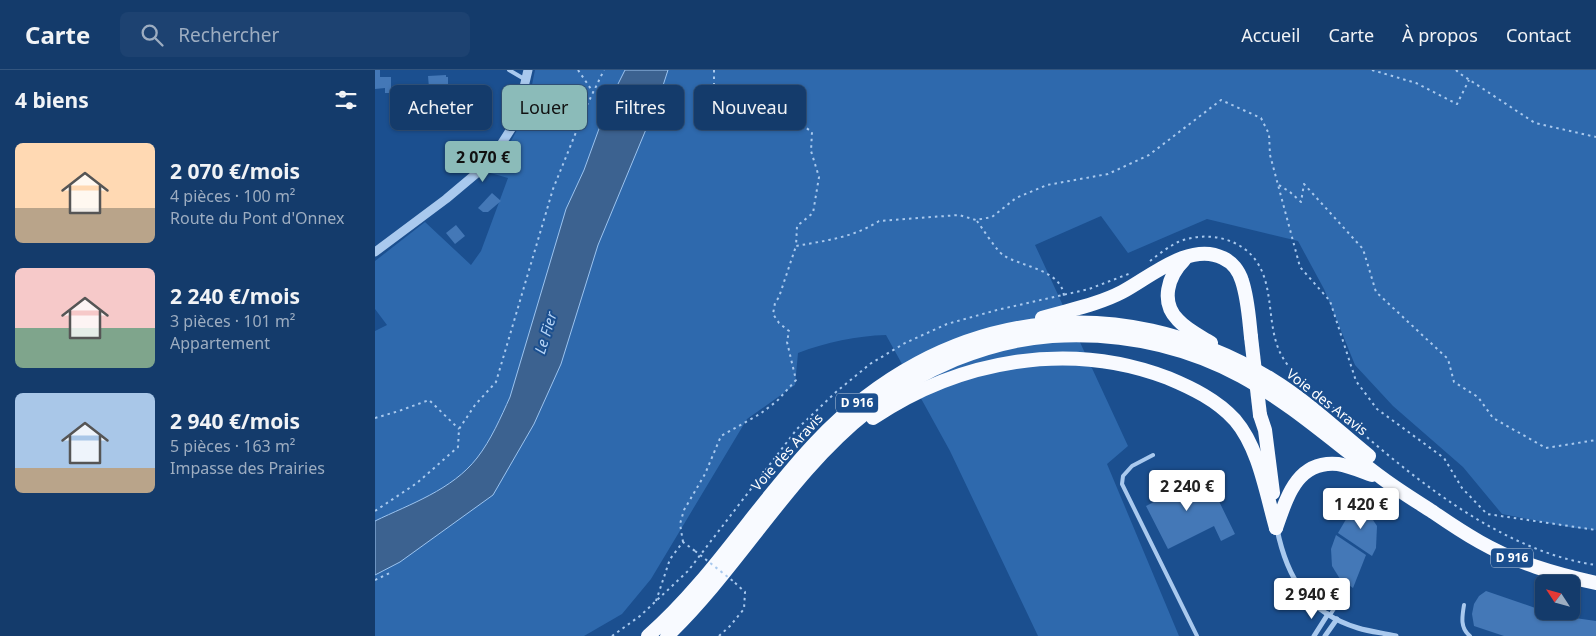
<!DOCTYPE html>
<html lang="fr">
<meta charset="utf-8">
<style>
body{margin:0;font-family:"Noto Sans",sans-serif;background:#1d4271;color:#f1f3f6;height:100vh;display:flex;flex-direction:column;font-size:19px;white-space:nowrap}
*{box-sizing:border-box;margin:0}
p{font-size:16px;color:#9dadc1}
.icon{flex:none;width:28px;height:28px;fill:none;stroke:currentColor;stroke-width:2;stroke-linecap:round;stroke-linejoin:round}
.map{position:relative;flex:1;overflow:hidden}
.drawer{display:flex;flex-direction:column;background:#143b6b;width:375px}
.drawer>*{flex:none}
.banner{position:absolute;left:15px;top:15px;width:475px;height:45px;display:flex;gap:10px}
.needle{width:32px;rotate:306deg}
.buttons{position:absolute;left:1160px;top:505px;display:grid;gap:10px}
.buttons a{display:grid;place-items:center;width:45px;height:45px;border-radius:8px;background:#143b6b;box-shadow:0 1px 4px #0004,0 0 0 1px #33557e;font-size:25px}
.price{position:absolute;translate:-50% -42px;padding:0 11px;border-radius:5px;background:#fff;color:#222;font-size:16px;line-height:32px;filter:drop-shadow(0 1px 2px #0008)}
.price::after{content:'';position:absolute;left:50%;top:30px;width:15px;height:11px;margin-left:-8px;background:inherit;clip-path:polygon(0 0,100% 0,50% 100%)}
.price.active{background:#8bbbb9;color:#111}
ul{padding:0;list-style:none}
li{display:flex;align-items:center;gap:15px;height:125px;padding:0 15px}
li span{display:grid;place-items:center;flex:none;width:140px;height:100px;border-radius:8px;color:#555}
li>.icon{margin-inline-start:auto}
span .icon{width:60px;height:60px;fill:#fffc;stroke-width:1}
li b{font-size:21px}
h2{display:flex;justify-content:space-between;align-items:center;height:60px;padding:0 15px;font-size:21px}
.pill{padding:0 18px;border-radius:8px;background:#143b6b;box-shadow:0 1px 4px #0004,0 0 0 1px #33557e;font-size:18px;line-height:45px}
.pill.active{background:#8bbbb9;color:#111}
header{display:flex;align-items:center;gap:30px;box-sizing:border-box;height:70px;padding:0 25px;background:#143b6b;border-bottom:1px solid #33557e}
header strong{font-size:24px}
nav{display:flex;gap:28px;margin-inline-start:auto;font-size:18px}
.search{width:350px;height:45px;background:#1d4271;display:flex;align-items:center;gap:12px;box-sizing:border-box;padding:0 18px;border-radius:8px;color:#9dadc1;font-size:19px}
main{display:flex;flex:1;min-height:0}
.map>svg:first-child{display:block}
.green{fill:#2e69ad}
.water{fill:#3c6290;stroke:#9cc4f0}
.building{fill:#4478b7}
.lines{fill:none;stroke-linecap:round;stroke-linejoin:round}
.path{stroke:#a9c9ee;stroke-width:2;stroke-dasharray:2.5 4;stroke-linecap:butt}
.service{stroke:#a9c9ee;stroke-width:4}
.minor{stroke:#a9c9ee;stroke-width:5}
.tertiary{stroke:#a9c9ee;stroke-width:9}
.trunk{stroke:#f8faff;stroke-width:14}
.path-bridge{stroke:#a9c9ee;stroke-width:2;stroke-dasharray:2.5 4;stroke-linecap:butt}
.trunk-bridge{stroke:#f8faff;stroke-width:14}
.labels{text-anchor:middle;stroke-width:4;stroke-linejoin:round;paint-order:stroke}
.shield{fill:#1b4f8f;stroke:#bbcadd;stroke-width:1}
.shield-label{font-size:12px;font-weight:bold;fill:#fff}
.street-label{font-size:14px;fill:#fff;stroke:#1b4f8f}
.water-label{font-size:15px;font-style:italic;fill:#b5d3f5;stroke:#1b4f8f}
</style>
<header>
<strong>Carte</strong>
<div class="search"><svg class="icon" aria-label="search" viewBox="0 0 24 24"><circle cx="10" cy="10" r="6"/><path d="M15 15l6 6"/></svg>Rechercher</div>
<nav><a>Accueil</a><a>Carte</a><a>À propos</a><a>Contact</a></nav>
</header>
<main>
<section class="drawer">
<h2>4 biens<svg class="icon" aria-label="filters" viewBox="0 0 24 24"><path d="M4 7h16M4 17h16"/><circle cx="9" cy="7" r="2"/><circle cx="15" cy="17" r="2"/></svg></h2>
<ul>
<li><span style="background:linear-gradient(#ffd9b3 65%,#b9a48a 0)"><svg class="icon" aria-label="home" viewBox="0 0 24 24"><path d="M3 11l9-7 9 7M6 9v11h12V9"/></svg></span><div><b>2 070 €/mois</b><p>4 pièces · 100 m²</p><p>Route du Pont d'Onnex</p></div></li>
<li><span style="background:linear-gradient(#f6c9c9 60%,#7fa58c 0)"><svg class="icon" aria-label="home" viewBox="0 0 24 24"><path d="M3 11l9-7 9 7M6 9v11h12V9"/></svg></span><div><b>2 240 €/mois</b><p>3 pièces · 101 m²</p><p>Appartement</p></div></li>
<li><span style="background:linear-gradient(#a9c7e8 75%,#b9a48a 0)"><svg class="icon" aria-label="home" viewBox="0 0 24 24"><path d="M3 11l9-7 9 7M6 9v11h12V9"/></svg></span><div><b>2 940 €/mois</b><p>5 pièces · 163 m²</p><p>Impasse des Prairies</p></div></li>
</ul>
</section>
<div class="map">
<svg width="1221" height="566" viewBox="0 0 1221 566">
<rect width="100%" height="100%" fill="#1b4f8f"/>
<path class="green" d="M160,0h1061v460l-22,-2 -72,-14 -39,-47 -70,-61 -38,-41 -31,-76 -26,-48 -91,-22 -79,34 -27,-37 -66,29 93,201 -21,18 72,172h-141l-88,-185 -64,-116c-30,1 -59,7 -88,18l-3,32 -48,34 -96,160 -29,35 -38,22h-209v-305l12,-6 -12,-16v-48l50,-39 46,43 10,-14 27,-73 -21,-6 20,-24 19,-34z"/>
<path class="water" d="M250,0h43l-9,28 -61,147 -37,119 -27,60 -41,71 -93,67 -25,13v-54c35,-17 77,-31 102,-63 14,-18 24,-41 33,-61l56,-188 18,-39 24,-66z"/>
<g class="building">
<path d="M0,0h5v7h11v16h-6v-5l-10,1z"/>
<path d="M71,5v2h2v7h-3v8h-5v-5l-11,1 -1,-12z"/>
<path d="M117,123l9,8 -13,11h-5l-5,-4z"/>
<path d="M81,155l9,11 -10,8 -9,-11z"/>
<path d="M789,402l5,10 17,-9 13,24 14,-8 22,45 -14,7 -7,-15 -46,23 -22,-43 16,-8 -6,-11 4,-2 -5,-9z"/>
<path d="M980,434l10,4 12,18 -1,22 -4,8 -34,-23z"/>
<path d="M961,465l30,20 -13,33 -13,-9 -8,-13 -1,-17z"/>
<path d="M1111,521l58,20 17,5 35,5v15h-92l-30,-10 -2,-12 2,-10 5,-8z"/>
</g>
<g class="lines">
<g class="path">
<path d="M203,0l15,22"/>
<path d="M339,0v15l18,22 53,6 27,19 -1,19 8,26 -6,36 -16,13 -1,20c28,-5 59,-9 83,-25l80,-6 17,5 16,-3 24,-19 31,-13 61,-11 41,-19 72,-55 40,18 8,16 1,21 30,112 30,34 26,80 21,28 67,49 18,30 25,26 109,16"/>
<path d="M997,0l44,13 41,21 12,-24"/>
<path d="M1081,0l3,3 76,50 61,14"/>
<path d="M904,115l11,7 11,10 3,-18 59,65 13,43 72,67 6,23 24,15 15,21 53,30 50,-8"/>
<path d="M602,151c6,8 19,29 26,34 18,12 58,14 61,41"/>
<path d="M775,191c9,-7 18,-14 28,-19 22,-9 49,-7 68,8 33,27 17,75 37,108 11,19 37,38 54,53 71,63 162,140 259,154"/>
<path d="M0,348l24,-7 30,-11 30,29"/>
<path d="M0,441l42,-28 41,-36 1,-18 16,-24 21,-23 57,-193 34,-84 17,-35"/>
<path d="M308,472l-3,-18 4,-14 21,-36 16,-38 39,-22 17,-13 19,-21 -9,-38 2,-11 -10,-8 -6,-9 2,-11 4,-6 17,-51"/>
<path d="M0,510l17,-8"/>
<path d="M281,531l14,-42 13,-17 12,9"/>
<path d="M237,566l28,-20 48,-45 109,-142 39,-37 34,-28 35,-21 42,-19 50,-14 92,-21 42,-16"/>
<path d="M344,566l11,-10 14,-17 1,-17 -12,-11"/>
</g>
<g class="service">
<path d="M134,0l17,10"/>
<path d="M778,385l-21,11 -9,10 -1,8 75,152"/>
<path d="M1089,535c-2,12 -4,23 6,31"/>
<path d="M955,545l13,-20"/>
</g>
<g class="minor">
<path d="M902,459c10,49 31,84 81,99 13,4 26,5 38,8"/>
<path d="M939,566l14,-22"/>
<path d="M950,566l12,-17"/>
</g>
<path class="tertiary" d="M0,182l71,-53 44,-37 26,-41 12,-51"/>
<g class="trunk">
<path d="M809,190c-16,16 -24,42 -6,60 9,10 22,16 33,23"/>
<path d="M667,248c26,-8 55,-13 80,-26 27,-14 68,-51 101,-34 9,4 16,13 19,23 6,18 7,38 9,56"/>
<path d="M885,345l5,15 8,63"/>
<path d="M498,348c86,-58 196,-78 295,-40 24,10 49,22 67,42 24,28 31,73 41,108"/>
<path d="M901,458c11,-31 21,-68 62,-64 12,2 23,7 34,11"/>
<path d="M273,566c64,-56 109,-132 168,-194 125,-132 299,-157 455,-63 36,22 66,51 98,77"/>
<path d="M292,566c73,-70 122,-163 201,-225 53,-42 117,-70 184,-75 66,-4 131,9 189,40 51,28 95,68 141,102 16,12 34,23 51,34 16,11 31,21 47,30 37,21 75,32 116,41"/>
</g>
<path class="path-bridge" d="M320,481l38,30"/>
<path class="trunk-bridge" d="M876,267l9,78"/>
</g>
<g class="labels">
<g class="shield">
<rect x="461" y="323.5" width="42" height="19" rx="4"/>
<rect x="1116" y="478.5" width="42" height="19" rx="4"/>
</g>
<g class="shield-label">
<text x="482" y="337">D 916</text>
<text x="1137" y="492">D 916</text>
</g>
<g class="street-label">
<text transform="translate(952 332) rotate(38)" y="5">Voie des Aravis</text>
<text transform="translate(412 382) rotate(-48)" y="5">Voie des Aravis</text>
</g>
<g class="water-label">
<text transform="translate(171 263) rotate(-73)" y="5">Le Fier</text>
</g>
</g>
</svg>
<div class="buttons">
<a><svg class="needle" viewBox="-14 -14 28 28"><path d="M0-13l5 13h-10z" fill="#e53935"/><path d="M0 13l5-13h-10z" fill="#9dadc1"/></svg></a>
</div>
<b class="price active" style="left:108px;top:113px">2 070 €</b>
<b class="price" style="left:812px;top:442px">2 240 €</b>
<b class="price" style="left:986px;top:460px">1 420 €</b>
<b class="price" style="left:937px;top:550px">2 940 €</b>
<div class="banner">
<a class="pill">Acheter</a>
<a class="pill active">Louer</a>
<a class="pill">Filtres</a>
<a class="pill">Nouveau</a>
</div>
</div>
</main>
